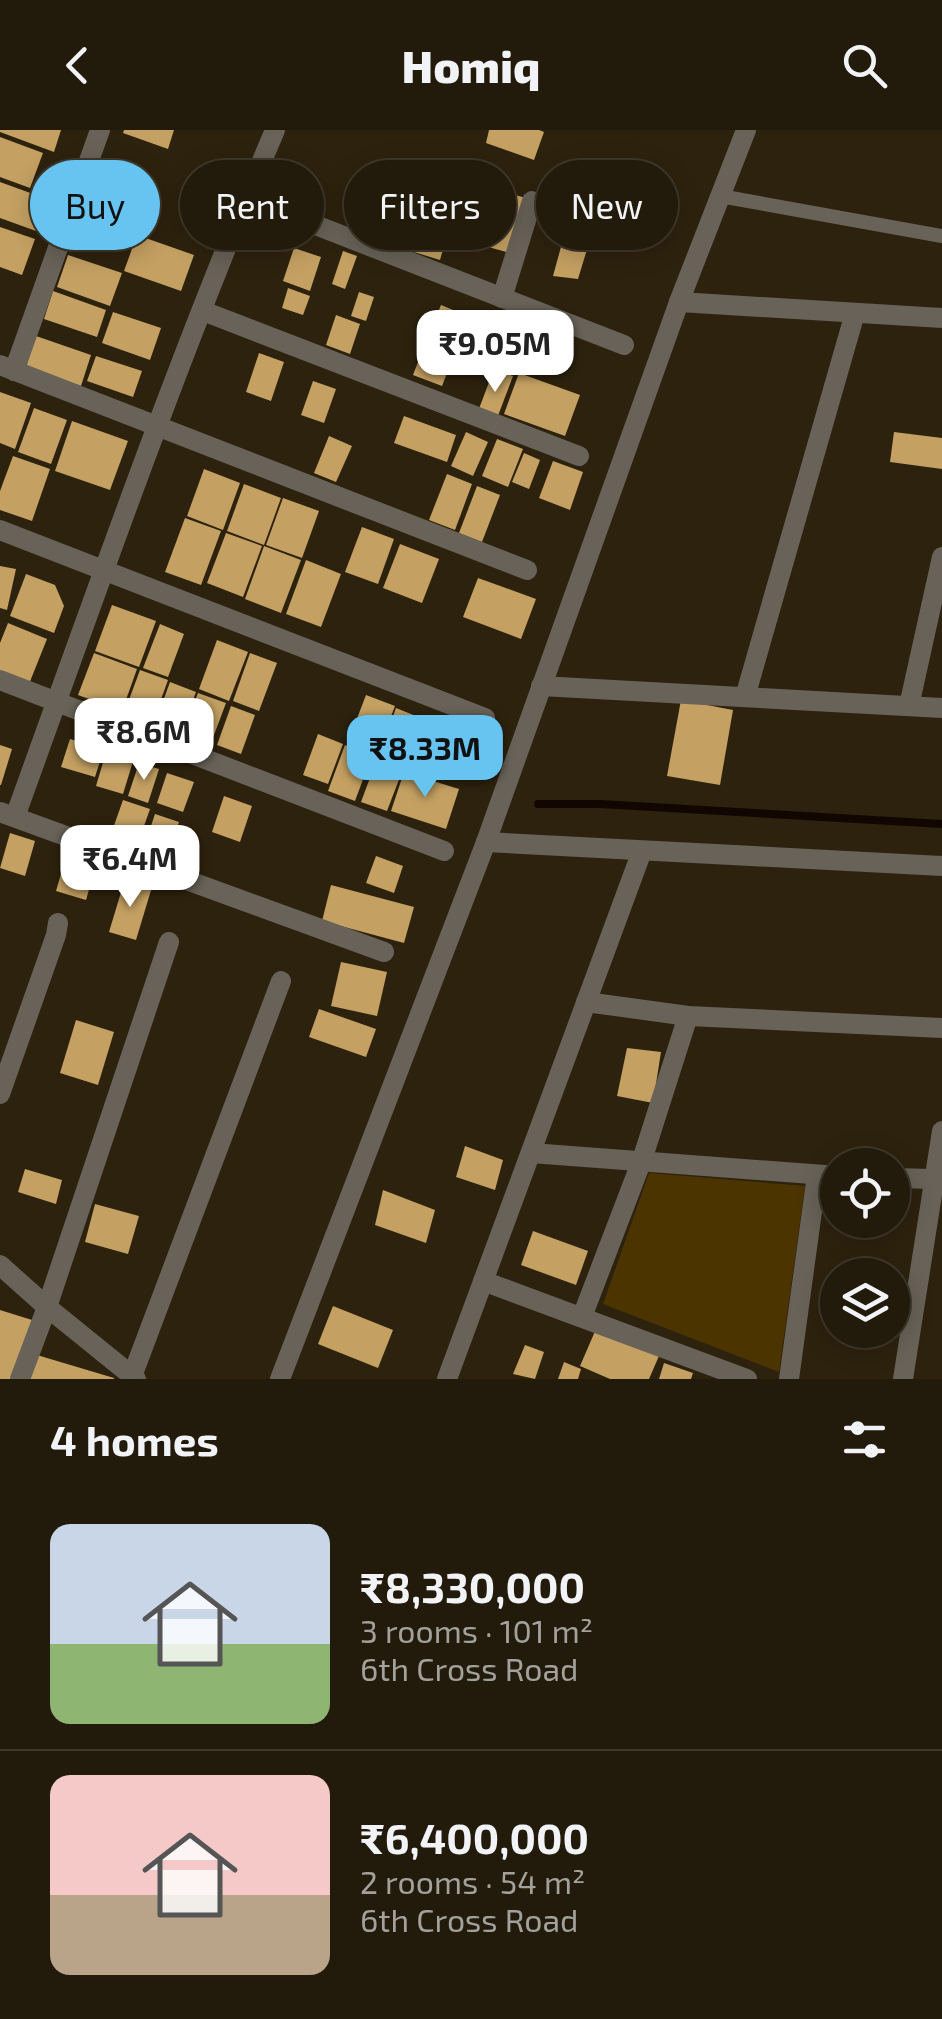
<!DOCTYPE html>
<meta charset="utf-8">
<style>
body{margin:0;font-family:"Exo 2",sans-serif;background:#2e2718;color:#f1f3f6;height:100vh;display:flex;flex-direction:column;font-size:38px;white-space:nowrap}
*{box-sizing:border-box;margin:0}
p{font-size:32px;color:#a2a19c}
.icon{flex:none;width:55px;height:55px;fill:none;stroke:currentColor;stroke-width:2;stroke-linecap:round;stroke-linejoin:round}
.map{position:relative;height:1249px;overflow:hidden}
.side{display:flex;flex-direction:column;background:#221a0a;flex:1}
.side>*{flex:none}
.guide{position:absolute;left:30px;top:30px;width:882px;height:90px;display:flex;gap:20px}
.buttons{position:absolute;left:820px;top:1018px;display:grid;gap:20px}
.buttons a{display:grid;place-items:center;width:90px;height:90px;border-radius:50%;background:#221a0a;box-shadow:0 5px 25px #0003,0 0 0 2px #3f382b;font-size:50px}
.price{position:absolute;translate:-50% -85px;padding:0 22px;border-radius:20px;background:#fff;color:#222;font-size:32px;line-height:65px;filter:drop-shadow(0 2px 5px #0008)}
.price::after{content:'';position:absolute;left:50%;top:60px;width:30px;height:22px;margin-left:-15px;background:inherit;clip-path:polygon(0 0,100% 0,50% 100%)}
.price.current{background:#67c4f0;color:#111}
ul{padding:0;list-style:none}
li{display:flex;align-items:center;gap:30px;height:250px;padding:0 50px}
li+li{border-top:2px solid #3f382b}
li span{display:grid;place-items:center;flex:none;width:280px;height:200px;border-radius:20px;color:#555}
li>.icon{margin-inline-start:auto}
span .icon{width:120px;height:120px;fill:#fffc;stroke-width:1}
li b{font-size:42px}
h2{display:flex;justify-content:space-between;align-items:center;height:120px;padding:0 50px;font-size:42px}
.tag{padding:0 35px;border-radius:45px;background:#221a0a;box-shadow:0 5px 25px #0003,0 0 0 2px #3f382b;font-size:35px;line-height:90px}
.tag.current{background:#67c4f0;color:#111}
header{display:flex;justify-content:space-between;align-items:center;height:130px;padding:0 50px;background:#221a0a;font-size:45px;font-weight:800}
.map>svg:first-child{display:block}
.green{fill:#4c3400}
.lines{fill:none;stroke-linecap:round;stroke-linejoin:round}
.stream{stroke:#110700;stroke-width:8}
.building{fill:#c4a062}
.service{stroke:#686258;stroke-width:14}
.minor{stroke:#686258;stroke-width:20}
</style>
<header><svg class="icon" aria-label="back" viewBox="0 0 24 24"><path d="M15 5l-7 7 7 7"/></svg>Homiq<svg class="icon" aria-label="search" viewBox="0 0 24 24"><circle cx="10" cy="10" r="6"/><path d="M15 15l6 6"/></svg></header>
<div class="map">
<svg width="942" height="1249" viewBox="0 0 942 1249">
<rect width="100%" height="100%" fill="#2d220d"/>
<path class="green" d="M649,1043l156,13 -26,186 -176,-68z"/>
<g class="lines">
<path class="stream" d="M538,674h62l342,20"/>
</g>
<g class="building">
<path d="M0,0h61l-7,22 -54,-20z"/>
<path d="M124,0h50l-6,19 -45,-16z"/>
<path d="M489,0h50l5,2 -10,28 -48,-17z"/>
<path d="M0,7l43,16 -13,35 -30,-11z"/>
<path d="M546,47l24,7 -8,24 -23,-8z"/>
<path d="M0,52l47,17 -11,32 -36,-13z"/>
<path d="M479,55l47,13 -16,55 -47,-13z"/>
<path d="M412,80l39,11 -11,39 -39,-12z"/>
<path d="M567,95l25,8 -14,46 -25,-3z"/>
<path d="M0,97l35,12 -13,36 -22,-8z"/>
<path d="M137,105l57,20 -13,36 -57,-20z"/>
<path d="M294,118l27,9 -11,34 -27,-10z"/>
<path d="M343,121l14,5 -12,33 -13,-5z"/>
<path d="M68,125l54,18 -12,33 -53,-19z"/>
<path d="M288,158l22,8 -7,19 -21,-7z"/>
<path d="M53,161l53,19 -9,27 -53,-18z"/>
<path d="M359,162l15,5 -8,24 -15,-5z"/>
<path d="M441,175l29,12 -14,34 -29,-12z"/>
<path d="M113,182l48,16 -11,32 -48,-17z"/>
<path d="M336,185l24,9 -10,30 -24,-9z"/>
<path d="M476,187l23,9 -14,38 -23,-9z"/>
<path d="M504,198l24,11 -13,33 -25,-10z"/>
<path d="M36,206l55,19 -10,31 -55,-19z"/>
<path d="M425,214l29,11 -12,31 -29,-11z"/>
<path d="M259,223l25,9 -13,39 -25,-9z"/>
<path d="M96,226l46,15 -9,26 -46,-16z"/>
<path d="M494,239l19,7 -17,45 -19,-7z"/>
<path d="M519,243l61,22 -15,41 -61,-22z"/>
<path d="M313,251l23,8 -12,34 -23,-8z"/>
<path d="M0,262l31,11 -16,46 -15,-6z"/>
<path d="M34,278l33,12 -16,44 -33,-12z"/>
<path d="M404,286l52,19 -9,27 -53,-19z"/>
<path d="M72,291l56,20 -18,49 -55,-19z"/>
<path d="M466,302l22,10 -15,34 -22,-10z"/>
<path d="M894,302l48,6v31l-52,-7z"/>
<path d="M329,306l23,10 -16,36 -22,-9z"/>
<path d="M497,309l26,10 -15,38 -26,-11z"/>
<path d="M524,323l16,7 -11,29 -17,-7z"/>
<path d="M13,326l37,13 -18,52 -32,-11v-19z"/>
<path d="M553,331l30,11 -13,38 -31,-12z"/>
<path d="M204,339l36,14 -17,47 -36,-14z"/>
<path d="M447,344l25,10 -17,46 -26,-10z"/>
<path d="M244,354l37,14 -17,47 -37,-14z"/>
<path d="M477,356l23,9 -18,47 -23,-9z"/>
<path d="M283,368l36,13 -17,47 -36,-13z"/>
<path d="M185,388l36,13 -20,54 -36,-13z"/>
<path d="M362,397l32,12 -16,45 -33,-12z"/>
<path d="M226,403l36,13 -19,51 -36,-14z"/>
<path d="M400,414l39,15 -17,44 -39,-15z"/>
<path d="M264,416l37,14 -20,53 -36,-14z"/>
<path d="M306,430l35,14 -20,53 -35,-13z"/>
<path d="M0,436l16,3 -9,41 -7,-2z"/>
<path d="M26,444l29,11 9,21 -10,27 -44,-17z"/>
<path d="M478,448l58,21 -15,40 -58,-22z"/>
<path d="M112,475l44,16 -17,46 -44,-16z"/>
<path d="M8,493l39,16 -18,45 -29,-11v-30z"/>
<path d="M160,494l24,10 -16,43 -25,-9z"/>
<path d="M217,510l31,12 -19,49 -30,-12z"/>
<path d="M94,523l43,16 -15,42 -44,-16z"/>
<path d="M250,523l27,10 -18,48 -26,-10z"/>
<path d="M140,540l28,10 -17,47 -28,-11z"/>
<path d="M170,552l26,10 -16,43 -26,-9z"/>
<path d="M198,563l28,10 -18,48 -28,-10z"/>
<path d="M366,565l29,11 -18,47 -29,-11z"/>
<path d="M681,570l52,10 -13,75 -53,-9z"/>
<path d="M231,576l24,9 -14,39 -24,-9z"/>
<path d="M396,578l25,10 -17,46 -25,-9z"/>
<path d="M424,588l30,11 -19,49 -29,-11z"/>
<path d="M318,604l25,10 -15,40 -25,-9z"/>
<path d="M70,609l34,10 -9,28 -34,-10z"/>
<path d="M0,615l12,4 -11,36h-1z"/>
<path d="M345,615l27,10 -17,46 -27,-10z"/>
<path d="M107,619l27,9 -11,36 -27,-8z"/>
<path d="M377,629l26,10 -16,42 -26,-9z"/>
<path d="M139,633l20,6 -11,34 -20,-7z"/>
<path d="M404,642l55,17 -13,40 -55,-18z"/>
<path d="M167,643l27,9 -11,30 -26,-9z"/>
<path d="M224,666l28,10 -12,36 -28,-10z"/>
<path d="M123,670l27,9 -12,34 -27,-9z"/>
<path d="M155,684l24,8 -10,30 -24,-8z"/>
<path d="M10,703l25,8 -10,35 -25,-8z"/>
<path d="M67,723l30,9 -11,38 -30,-9z"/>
<path d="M376,726l27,10 -9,27 -28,-10z"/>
<path d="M125,749l27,8 -16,53 -27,-8z"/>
<path d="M331,755l83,22 -10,36 -82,-22z"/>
<path d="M341,832l46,10 -10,44 -46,-10z"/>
<path d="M319,879l57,20 -10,28 -57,-20z"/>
<path d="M76,890l38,12 -16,53 -38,-12z"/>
<path d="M627,918l34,4 -8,51 -36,-7z"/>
<path d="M465,1016l38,14 -8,30 -39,-13z"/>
<path d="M25,1039l37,11 -6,24 -38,-12z"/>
<path d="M383,1060l52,20 -9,33 -51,-18z"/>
<path d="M95,1074l44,12 -11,38 -43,-12z"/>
<path d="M533,1101l55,20 -12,34 -55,-20z"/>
<path d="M333,1176l60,24 -15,38 -60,-24z"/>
<path d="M0,1180l32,10 -18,59h-14z"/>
<path d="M596,1199l63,27 -10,23h-39l-30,-13z"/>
<path d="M525,1215l19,7 -9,27 -22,-5z"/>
<path d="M37,1225l77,23v1h-85z"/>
<path d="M564,1232l17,7 -3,10h-20z"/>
<path d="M664,1233l29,10 -2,6h-32z"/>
</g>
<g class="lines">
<path class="service" d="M720,66l222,40"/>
<g class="minor">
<path d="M246,68l378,147"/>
<path d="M502,168l30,-97"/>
<path d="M679,172l263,16"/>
<path d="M203,181l376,145"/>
<path d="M0,235l527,205"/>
<path d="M14,241l86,-241"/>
<path d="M0,400l485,188"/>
<path d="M0,550l444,171"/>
<path d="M541,556l401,22"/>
<path d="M745,567l110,-384"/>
<path d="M909,576l33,-149"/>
<path d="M0,682l384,140"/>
<path d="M15,687c83,-230 164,-462 260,-687"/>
<path d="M486,712l456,24"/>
<path d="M586,872l102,14 254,12"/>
<path d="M0,964l56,-159 2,-12"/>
<path d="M531,1023l307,23"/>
<path d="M892,1048l42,1"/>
<path d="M0,1135l47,42 89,72"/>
<path d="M483,1151l264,98"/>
<path d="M582,1187l60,-157 46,-144"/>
<path d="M20,1249l27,-72 122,-365"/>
<path d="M131,1249l150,-398"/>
<path d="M280,1249l206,-537 193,-540 67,-172"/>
<path d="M447,1249l195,-528"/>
<path d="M789,1249l28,-204"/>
<path d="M903,1249l39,-248"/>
</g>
</g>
</svg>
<div class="buttons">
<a><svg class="icon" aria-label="locate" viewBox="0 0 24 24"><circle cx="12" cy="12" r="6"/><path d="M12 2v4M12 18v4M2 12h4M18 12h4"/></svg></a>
<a><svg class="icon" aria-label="layers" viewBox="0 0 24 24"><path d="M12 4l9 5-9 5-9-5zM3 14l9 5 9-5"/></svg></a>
</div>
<b class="price" style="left:495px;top:265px">₹9.05M</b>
<b class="price" style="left:144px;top:653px">₹8.6M</b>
<b class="price current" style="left:425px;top:670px">₹8.33M</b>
<b class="price" style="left:130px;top:780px">₹6.4M</b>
<div class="guide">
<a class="tag current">Buy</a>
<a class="tag">Rent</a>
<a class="tag">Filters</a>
<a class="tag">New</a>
</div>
</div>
<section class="side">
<h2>4 homes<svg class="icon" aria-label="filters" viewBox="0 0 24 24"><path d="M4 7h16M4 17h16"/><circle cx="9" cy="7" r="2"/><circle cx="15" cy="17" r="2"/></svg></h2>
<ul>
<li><span style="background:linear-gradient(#c9d6e8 60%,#8fb573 0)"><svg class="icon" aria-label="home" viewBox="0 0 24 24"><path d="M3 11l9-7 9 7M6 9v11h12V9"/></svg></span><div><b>₹8,330,000</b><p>3 rooms · 101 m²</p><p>6th Cross Road</p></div></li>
<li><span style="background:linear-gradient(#f6c9c9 60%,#b9a48a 0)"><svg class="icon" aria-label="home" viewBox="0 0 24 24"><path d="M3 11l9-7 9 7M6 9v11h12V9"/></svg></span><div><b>₹6,400,000</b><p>2 rooms · 54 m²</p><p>6th Cross Road</p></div></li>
</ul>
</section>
